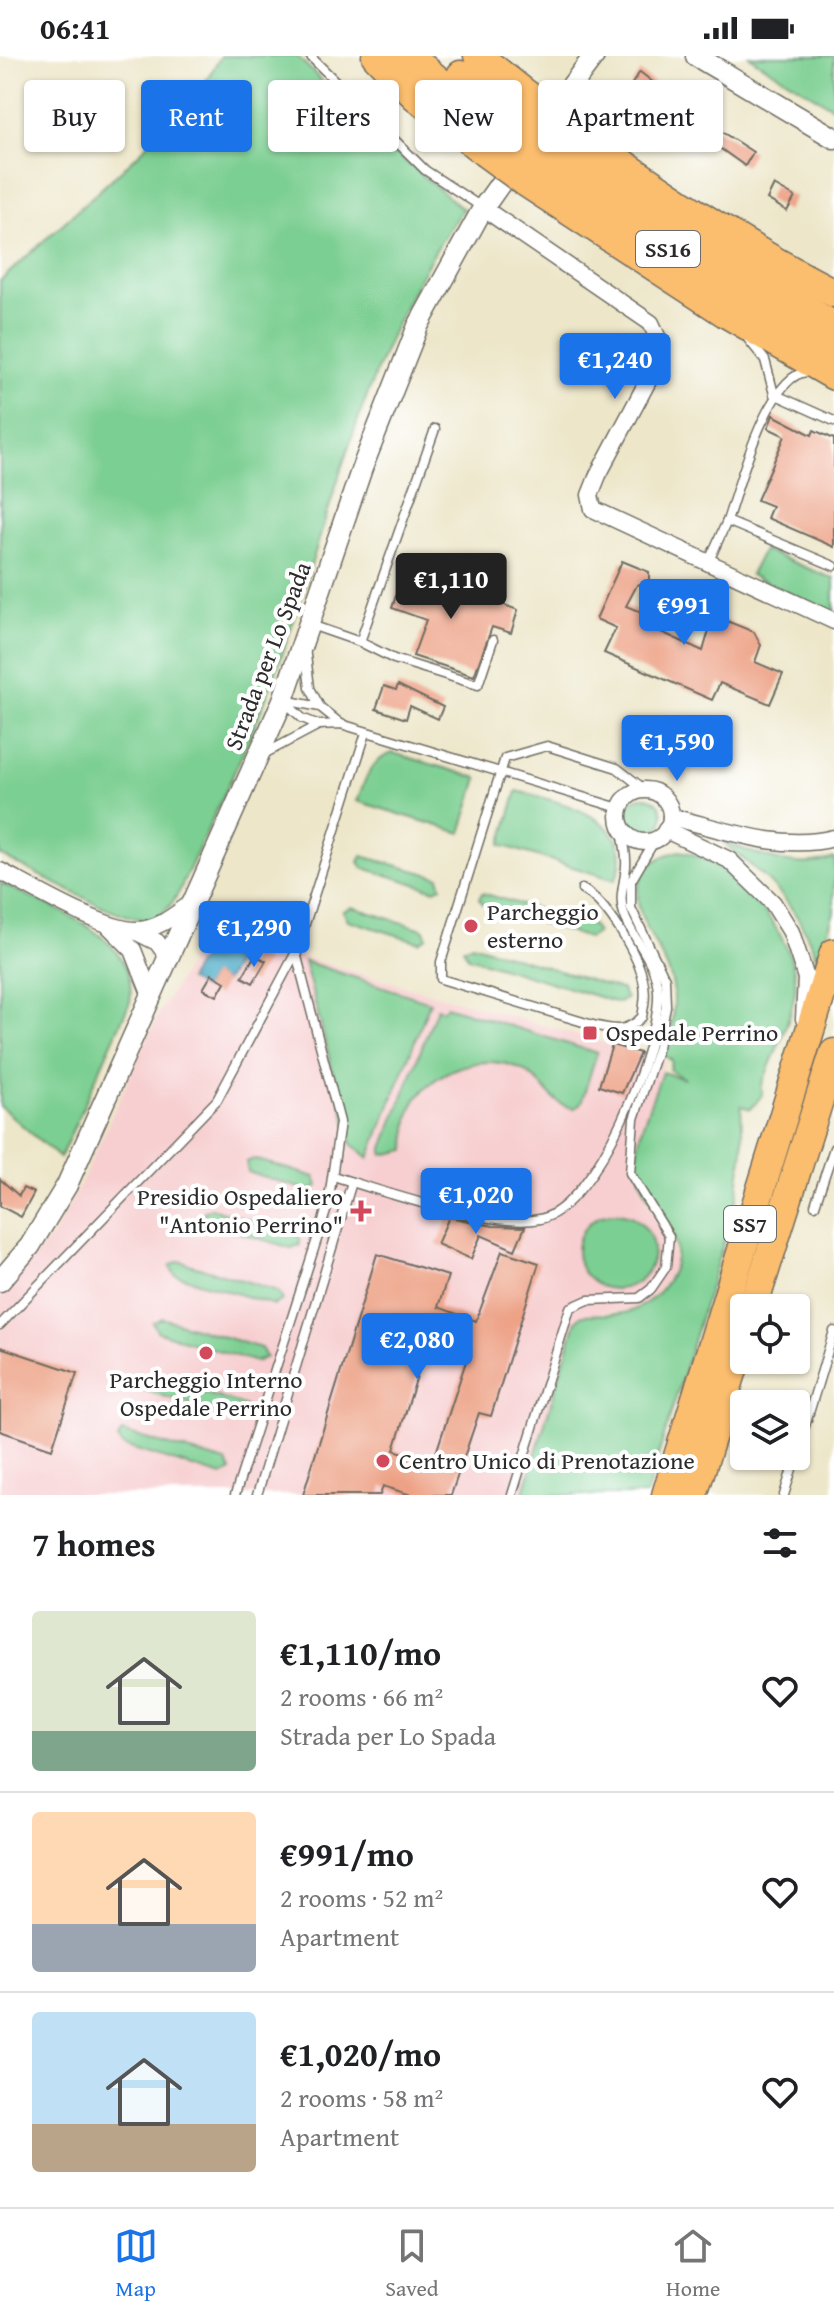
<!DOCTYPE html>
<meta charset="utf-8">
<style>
body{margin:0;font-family:"Gentium Book Plus",serif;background:#f2f2f2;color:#202124;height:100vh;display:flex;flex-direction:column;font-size:30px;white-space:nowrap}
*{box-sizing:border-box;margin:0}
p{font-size:26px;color:#757577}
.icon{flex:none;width:44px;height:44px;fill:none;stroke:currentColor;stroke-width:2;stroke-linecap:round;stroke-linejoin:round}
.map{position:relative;height:1439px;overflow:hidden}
.drawer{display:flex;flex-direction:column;background:#fff;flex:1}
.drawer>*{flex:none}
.hud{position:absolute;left:24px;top:24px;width:786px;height:72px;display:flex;gap:16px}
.controls{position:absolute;left:730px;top:1238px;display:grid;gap:16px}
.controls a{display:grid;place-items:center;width:80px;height:80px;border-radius:8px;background:#fff;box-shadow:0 2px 6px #0004;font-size:40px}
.price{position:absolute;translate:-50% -68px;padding:0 18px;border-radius:8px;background:#1a73e8;color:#fff;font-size:26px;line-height:52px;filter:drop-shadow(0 2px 4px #0008)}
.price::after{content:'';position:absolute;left:50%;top:48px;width:24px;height:18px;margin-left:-12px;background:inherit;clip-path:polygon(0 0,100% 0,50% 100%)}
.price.on{background:#222;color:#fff}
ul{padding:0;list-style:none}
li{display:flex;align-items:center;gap:24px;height:200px;padding:0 32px}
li+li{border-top:2px solid #e0e0e0}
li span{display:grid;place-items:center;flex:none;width:224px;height:160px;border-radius:8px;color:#555}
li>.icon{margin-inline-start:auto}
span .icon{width:96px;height:96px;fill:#fffc;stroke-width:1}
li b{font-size:34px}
h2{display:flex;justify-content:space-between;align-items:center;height:96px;padding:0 32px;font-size:34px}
.chip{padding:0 28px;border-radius:8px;background:#fff;box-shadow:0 2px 6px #0004;font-size:28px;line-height:72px}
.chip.on{background:#1a73e8;color:#fff}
.status{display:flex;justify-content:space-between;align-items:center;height:56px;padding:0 40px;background:#fff;direction:ltr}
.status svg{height:22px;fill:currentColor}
.dock{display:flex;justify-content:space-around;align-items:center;height:112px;border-top:2px solid #e0e0e0;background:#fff;font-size:22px;color:#757577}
.dock a{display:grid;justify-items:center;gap:4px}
.dock .on{color:#1a73e8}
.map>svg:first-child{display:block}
.built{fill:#f7cfd0}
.green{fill:#7bcf92;stroke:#537d5e;stroke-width:2}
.water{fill:#46a9c6;stroke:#386a78;stroke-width:2}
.building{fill:#eda185;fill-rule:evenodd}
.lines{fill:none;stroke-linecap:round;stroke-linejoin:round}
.service-casing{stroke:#6f6c62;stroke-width:11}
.minor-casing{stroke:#6f6c62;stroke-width:19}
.tertiary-casing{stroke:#6f6c62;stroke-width:23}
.trunk-casing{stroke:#6f6c62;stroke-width:31}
.service{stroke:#fff;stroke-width:8}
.minor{stroke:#fff;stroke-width:16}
.tertiary{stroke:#fff;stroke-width:20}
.trunk{stroke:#fbbd6e;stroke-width:28}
.trunk-bridge-casing{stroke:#6f6c62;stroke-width:31;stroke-linecap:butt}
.trunk-bridge{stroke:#fbbd6e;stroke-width:28}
.poi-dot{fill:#d1495b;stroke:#fff;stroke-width:3}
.labels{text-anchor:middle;stroke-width:8;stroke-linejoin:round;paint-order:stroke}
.shield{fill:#fff;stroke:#6b6b6b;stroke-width:2}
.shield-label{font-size:22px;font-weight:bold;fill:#2b2b2b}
.street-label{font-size:24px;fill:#2b2b2b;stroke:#fff}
.poi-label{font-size:24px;fill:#2b2b2b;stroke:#fff;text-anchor:start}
</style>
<div class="status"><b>06:41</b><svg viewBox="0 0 49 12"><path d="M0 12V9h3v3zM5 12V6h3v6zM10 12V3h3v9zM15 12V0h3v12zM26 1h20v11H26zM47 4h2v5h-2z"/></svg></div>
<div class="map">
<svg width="834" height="1439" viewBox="0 0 834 1439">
<rect width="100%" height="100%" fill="#fff"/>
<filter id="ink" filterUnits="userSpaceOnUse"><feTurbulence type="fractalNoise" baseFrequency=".0125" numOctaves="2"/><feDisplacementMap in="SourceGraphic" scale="16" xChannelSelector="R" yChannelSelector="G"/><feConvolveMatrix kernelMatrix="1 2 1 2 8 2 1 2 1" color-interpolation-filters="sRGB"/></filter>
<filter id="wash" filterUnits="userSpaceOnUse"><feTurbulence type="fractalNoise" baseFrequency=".006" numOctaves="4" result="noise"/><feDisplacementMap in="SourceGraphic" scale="32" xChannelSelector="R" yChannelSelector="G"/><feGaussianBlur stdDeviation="1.8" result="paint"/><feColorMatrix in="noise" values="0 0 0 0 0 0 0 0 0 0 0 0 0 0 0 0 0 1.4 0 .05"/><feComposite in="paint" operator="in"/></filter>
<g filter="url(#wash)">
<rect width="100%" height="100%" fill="#ede6c9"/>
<path class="built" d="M211,869l95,33 359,102 -28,83 -1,20 11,38 25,35 2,29 -8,15 -19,22 -17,8 -48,4 -7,7 -53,174h-522v-200l53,-60 27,-50 76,-166z"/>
<g class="green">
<path d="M221,0h76l91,91 75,62c-99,136 -132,310 -188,466 -27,73 -64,145 -96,217 -8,13 -14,24 -31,27 -25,4 -121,-51 -148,-64v-574l137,-125 43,-49 10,1z"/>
<path d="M749,0h85v52l-78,-47z"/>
<path d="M763,494l71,29v35l-84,-39z"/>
<path d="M393,697l85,25 -17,55 -104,-32c8,-21 13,-41 36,-48z"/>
<path d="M517,735c40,10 127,28 98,89l-114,-35z"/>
<circle cx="644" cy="760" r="19"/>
<path d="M720,784c36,14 76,33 114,18v54l-16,49c-22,-61 -50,-82 -98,-121z"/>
<path d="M680,795c50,7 121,88 115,140 -4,31 -22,65 -33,94v10l-11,14 -10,-3 2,44 -6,48 -91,297h-123l53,-174 6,-6c16,-2 34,2 49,-4 28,-10 57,-48 40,-78 -14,-23 -32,-43 -34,-72 -1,-28 16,-62 25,-89l23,7 -15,-9 2,-9 -9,-7c6,-22 14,-44 10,-67 -6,-39 -57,-81 -25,-119 9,-10 19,-14 32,-17z"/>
<path d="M362,800l77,21 3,10 -7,3 -72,-22 -4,-6z"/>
<path d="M0,827c49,24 140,51 130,119l-70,156 -60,-52z"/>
<path d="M482,837l110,32 5,8 -9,5 -104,-33 -5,-6z"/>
<path d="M352,851l71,22 4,8 -8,5 -71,-22 -5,-9z"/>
<path d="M472,888l150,46 4,9 -8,4 -150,-46 -5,-9z"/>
<path d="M304,905l126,41 -61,156 -17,-14z"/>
<path d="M446,950l151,47 -16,50 -6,5c-24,-1 -33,-30 -54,-39 -37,-17 -84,-1 -106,32 -9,15 -8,32 -9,49l-23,5v-7l54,-140 6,2z"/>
<path d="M254,1103l61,18 3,9 -9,5 -61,-19 -2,-10z"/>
<path d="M211,1152l84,26 5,4v7l-9,3 -84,-25 -5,-10z"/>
<circle cx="615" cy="1195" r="38"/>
<path d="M179,1205l99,30 5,9 -9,5 -99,-30 -5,-9z"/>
<path d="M162,1262l99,30 5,9 -10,5 -98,-30 -5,-9z"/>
<path d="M145,1319l98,30 5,4v7l-9,3 -99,-30 -5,-9z"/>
<path d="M122,1376l104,30 5,9 -9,5 -99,-30 -5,-7z"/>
</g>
<path class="water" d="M212,884l29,14 -16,28 -13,-7 -9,14 -15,-9z"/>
<g id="blocks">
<g class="building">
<path d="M640,16l54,42 59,38 -8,14 -114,-81z"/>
<path d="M774,129l21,12 -8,14 -20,-12z"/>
<path d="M773,359l39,20 2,-5 20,9v108l-67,-29 5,-12 -15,-6 28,-64 -17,-8z"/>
<path d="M622,505l27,11v9l-12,4 -11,21 39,16 -4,10 42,19 9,-31 10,-1 32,13 7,13 -6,17 28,12 -13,30 -50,-21 -8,17 -108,-47 12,-25 -20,-9z"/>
<path d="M405,513l113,41 -7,23 -19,-6 -18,49 -61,-20 13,-36 -34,-12z"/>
<path d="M398,629l45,22 -5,12 -28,-13 -4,13 -30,-10 8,-23 12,4z"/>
<path d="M255,899l11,6 -13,22 -11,-6z"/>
<path d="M212,918l13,8 -8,14 -14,-7z"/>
<path d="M612,989l28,8 -18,40 -23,-7z"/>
<path d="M0,1123l19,17 4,-8 11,5 -13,24 -21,-11z"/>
<path d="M449,1161l44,9 32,1 -10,23 -34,-15 -10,24 -34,-15z"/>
<path d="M502,1195l37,12 -48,153 -12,-3 -28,82h-40l-28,-9 -3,9h-77l74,-241 71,22 -10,31 38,14zM427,1288l40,14 -34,104 -39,-12z"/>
<path d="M0,1291l77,26 -25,76 -52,-18z"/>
</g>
</g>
</g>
<g filter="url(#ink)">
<use href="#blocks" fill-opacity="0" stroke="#6f6c62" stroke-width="2"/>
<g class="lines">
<defs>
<g id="service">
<path d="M310,0l115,114 58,38"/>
<path d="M748,283l17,21 9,34"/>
<path d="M774,338l60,27"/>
<path d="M727,465c11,-32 42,-153 83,-149"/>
<path d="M708,507l19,-42 107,45"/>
<path d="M311,569l49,17 75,-213"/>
<path d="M360,586l34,17 84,26 15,-45"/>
<path d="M306,599l4,33 10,19"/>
<path d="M284,644l36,7 21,17"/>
<path d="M284,645l18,17 17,7"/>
<path d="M264,698l55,-29 22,-1 278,84"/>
<path d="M582,833c25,13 58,68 62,96 2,11 0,21 -2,32 -16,16 -28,13 -49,8l-152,-46v-17l64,-204 42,-12 70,22 27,21"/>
<path d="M333,1120c49,15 158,53 207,43 57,-12 121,-174 118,-228 -2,-31 -25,-50 -34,-77 -6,-17 1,-32 2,-48 1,-15 -3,-28 -6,-42"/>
<path d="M815,1149l19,-57"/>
<path d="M0,1269l217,-225 79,-148 70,-219"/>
<path d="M235,1439l93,-290 12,-83 -44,-169"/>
<path d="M257,1439l95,-313"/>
<path d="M512,1439l58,-187 18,-8 51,-2 12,-9 15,-22 3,-31 -39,-63 4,-54 24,-72 8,-41 -1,-27 -34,-71v-27l24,-41"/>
<path d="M784,1439l50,-164"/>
</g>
<g id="minor">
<path d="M483,152l168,115 8,18v19l-61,115 -8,20 3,14 241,112"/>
<circle cx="645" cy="760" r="26"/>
<path d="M671,761c52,12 109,35 163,21"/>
<path d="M666,774l63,30 44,43 18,29 15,46 -2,41"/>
<path d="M0,815c31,16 106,61 138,59 21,-1 38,-16 55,-28"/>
<path d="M109,870l24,24 18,46"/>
<path d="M135,875l22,11 11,15"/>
</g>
<g id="tertiary">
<path d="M696,0l138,82"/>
<path d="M545,65l49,-65"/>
<path d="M0,1225l30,-35 37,-61 216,-485 79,-232 56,-142 65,-118 34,-48"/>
</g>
<g id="trunk">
<path d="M376,0l39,40 69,56"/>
<path d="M409,0l90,75"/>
<path d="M478,0l48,38"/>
<path d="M461,19l50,40"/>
<path d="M568,68c85,63 172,121 266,169"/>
<path d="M551,89l126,86 157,95"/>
<path d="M541,105l129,90 164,100"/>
<path d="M525,126l202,132 107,62"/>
<path d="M753,1252l81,-255"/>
<path d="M666,1439l168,-542"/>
<path d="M693,1439l51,-160"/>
</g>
</defs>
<use href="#service" class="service-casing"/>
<use href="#minor" class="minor-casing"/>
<use href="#tertiary" class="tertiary-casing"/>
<use href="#trunk" class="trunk-casing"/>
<use href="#service" class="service"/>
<use href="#minor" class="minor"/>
<use href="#tertiary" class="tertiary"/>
<use href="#trunk" class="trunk"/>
<defs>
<g id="trunk-bridge">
<path d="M526,38l42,30"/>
<path d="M511,59l40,30"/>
<path d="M499,75l42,30"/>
<path d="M484,96l41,30"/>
</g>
</defs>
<use href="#trunk-bridge" class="trunk-bridge-casing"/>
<use href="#trunk-bridge" class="trunk-bridge"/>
</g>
</g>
<g class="poi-dot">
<circle cx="471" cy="870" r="8"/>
<rect x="582" y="969" width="16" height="16" rx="4"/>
<path d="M357 1143h8v8h8v8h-8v8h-8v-8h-8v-8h8z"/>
<circle cx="206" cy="1297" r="8"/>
<circle cx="383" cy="1405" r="8"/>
</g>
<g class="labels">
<g class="shield">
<rect x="636" y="175" width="64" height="36" rx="6"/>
<rect x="724" y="1150" width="52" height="36" rx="6"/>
</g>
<g class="shield-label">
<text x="668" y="201">SS16</text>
<text x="750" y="1176">SS7</text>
</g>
<g class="street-label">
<text transform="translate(268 600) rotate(-69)" y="8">Strada per Lo Spada</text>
</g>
<g class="poi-label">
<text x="487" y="864">Parcheggio<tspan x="487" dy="28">esterno</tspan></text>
<text x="606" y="985">Ospedale Perrino</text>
<text x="343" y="1149" text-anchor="end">Presidio Ospedaliero<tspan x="343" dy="28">"Antonio Perrino"</tspan></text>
<text x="206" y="1332" text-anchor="middle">Parcheggio Interno<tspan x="206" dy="28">Ospedale Perrino</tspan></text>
<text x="399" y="1413">Centro Unico di Prenotazione</text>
</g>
</g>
</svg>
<div class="controls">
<a><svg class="icon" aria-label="locate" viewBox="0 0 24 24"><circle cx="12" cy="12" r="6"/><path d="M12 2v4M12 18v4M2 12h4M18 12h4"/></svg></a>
<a><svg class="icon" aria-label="layers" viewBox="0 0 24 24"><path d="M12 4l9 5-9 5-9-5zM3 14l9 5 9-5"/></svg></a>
</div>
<b class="price" style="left:615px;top:345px">€1,240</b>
<b class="price on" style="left:451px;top:565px">€1,110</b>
<b class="price" style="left:684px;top:591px">€991</b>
<b class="price" style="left:677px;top:727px">€1,590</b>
<b class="price" style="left:254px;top:913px">€1,290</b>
<b class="price" style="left:476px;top:1180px">€1,020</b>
<b class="price" style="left:417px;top:1325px">€2,080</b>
<div class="hud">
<a class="chip">Buy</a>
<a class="chip on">Rent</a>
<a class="chip">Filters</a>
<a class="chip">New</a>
<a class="chip">Apartment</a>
</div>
</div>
<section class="drawer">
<h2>7 homes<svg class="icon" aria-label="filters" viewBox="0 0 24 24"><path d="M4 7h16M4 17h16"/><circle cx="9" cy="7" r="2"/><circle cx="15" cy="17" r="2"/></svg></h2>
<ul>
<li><span style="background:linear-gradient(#dfe7d0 75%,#7fa58c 0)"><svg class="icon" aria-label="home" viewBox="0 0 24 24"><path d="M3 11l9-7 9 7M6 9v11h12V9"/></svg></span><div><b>€1,110/mo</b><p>2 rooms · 66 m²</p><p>Strada per Lo Spada</p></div><svg class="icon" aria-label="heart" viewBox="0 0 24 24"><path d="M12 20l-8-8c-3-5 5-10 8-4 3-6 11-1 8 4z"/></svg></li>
<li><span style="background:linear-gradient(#ffd9b3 70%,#9aa5b1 0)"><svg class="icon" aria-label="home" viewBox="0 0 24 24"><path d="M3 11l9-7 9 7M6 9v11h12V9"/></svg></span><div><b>€991/mo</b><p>2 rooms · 52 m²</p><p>Apartment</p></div><svg class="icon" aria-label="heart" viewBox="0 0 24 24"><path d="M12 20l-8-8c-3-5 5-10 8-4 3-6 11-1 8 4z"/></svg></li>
<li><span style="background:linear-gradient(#bfe0f5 70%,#b9a48a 0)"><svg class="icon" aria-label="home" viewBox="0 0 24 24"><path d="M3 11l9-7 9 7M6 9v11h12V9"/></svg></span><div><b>€1,020/mo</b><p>2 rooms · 58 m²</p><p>Apartment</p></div><svg class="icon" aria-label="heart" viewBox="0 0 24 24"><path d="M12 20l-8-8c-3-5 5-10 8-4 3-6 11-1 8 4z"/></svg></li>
</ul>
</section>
<nav class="dock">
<a class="on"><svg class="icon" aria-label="map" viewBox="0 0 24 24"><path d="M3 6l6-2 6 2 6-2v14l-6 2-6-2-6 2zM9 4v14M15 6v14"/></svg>Map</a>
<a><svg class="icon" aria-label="saved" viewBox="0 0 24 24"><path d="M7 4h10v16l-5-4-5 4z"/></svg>Saved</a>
<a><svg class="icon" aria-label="home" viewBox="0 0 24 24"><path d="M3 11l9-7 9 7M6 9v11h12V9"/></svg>Home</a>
</nav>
